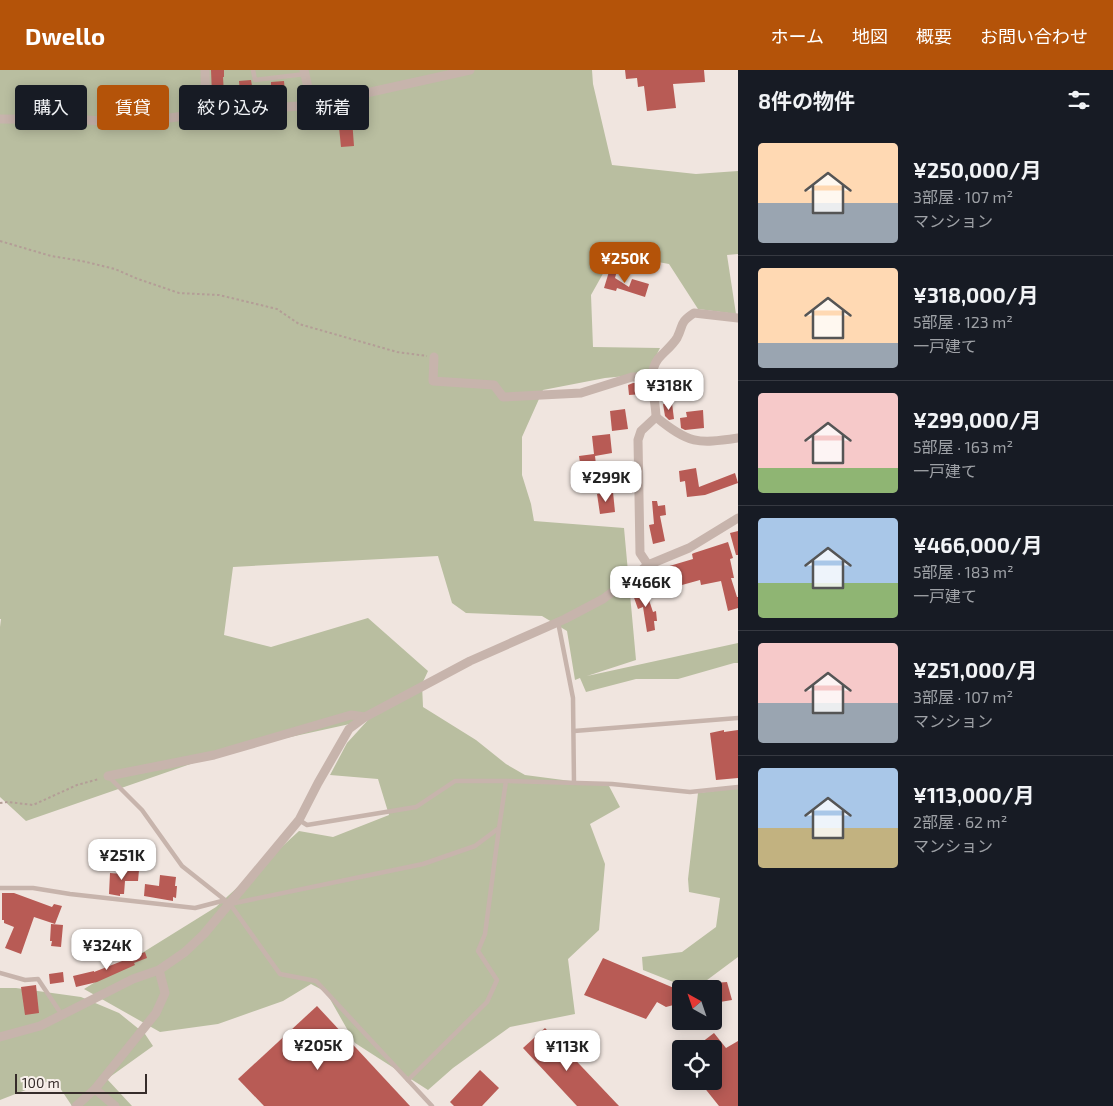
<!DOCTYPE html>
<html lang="ja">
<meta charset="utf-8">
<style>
body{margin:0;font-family:"Exo 2","Noto Sans JP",sans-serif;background:#20242c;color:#f1f3f6;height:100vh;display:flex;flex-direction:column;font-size:19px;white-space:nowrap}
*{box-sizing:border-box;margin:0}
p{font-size:16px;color:#9ea1a6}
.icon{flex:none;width:28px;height:28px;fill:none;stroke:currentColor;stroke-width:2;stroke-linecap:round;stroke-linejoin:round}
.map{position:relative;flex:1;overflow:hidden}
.drawer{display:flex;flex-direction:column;background:#171b24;width:375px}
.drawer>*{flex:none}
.hud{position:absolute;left:15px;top:15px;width:475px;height:45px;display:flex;gap:10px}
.needle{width:32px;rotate:320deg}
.fabs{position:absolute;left:672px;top:910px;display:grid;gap:10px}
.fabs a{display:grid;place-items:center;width:50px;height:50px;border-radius:5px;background:#171b24;box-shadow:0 2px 12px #0003;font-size:25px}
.scale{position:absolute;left:15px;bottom:12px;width:132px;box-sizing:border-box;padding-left:5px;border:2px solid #362c2a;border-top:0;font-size:14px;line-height:18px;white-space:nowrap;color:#362c2a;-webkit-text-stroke:4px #f8f0eb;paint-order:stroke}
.price{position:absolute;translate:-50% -42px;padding:0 11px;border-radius:10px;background:#fff;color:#222;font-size:16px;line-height:32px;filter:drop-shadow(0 1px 2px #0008)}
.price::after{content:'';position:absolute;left:50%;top:30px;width:15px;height:11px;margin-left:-8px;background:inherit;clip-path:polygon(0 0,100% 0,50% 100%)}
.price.selected{background:#b45309;color:#fff}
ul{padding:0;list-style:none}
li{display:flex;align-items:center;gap:15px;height:125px;padding:0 20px}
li+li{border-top:1px solid #363941}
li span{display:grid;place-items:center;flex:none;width:140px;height:100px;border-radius:5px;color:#555}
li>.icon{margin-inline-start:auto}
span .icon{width:60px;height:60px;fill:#fffc;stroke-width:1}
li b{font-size:21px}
h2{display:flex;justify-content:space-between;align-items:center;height:60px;padding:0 20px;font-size:21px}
.chip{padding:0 18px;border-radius:5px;background:#171b24;box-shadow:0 2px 12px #0003;font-size:18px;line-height:45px}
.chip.selected{background:#b45309;color:#fff}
header{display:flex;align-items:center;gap:30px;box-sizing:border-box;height:70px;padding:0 25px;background:#b45309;color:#fff}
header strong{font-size:24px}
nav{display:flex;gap:28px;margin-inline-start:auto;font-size:18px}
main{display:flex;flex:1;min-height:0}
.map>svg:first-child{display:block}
.green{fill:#b9bea0}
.building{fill:#b85b55}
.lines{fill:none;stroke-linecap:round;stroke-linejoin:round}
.path{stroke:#b39d96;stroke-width:2;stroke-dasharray:2.5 2.5;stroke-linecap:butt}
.service{stroke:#c7b4ac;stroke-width:4.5}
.minor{stroke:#c7b4ac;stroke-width:9}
</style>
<header>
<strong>Dwello</strong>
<nav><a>ホーム</a><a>地図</a><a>概要</a><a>お問い合わせ</a></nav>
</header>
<main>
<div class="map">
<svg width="738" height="1036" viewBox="0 0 738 1036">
<rect width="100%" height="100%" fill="#f0e5df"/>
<g class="green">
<path d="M0,0h592l1,14 19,81 84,9 42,-3v83l-11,1 9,59 -38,-5 -29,-45 -55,-10 -23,41 2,52 67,1 -13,26 -42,4 -62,12 -21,47v38l9,29 3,17 90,7 12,132 -49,16 151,-33v20h-4l-56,16h-42l-50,13 -6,-14 -5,2 -8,-49 -25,-15 -76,-3 -14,-10 -14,-47 -205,11 -9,68 47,12 97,-29 60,53 -6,13 1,23 53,33 30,24 19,11 84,11 11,21 -30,17 15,40 -6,66 -31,29 7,55 -65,13 -57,41 -25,22 -73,-47 -29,-51 -15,-8 -28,17 -65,23 -58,8 -76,-43 132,-82 83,-76 34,6 56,-22 -11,-36 -48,-4 17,-32 21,-23 -137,30 -205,71 -26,-24v-170l1,-8h-1z"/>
<path d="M738,718v169l-43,32h-4l-48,-19 -1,-13 40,-5 34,-25 4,-29 -31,-6 -1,-13 10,-86z"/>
<path d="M0,918h16l65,9 38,16 26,21 8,12 -46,33 25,27h-60l-18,-27 -54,21z"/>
</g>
<g class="building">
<path d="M211,0h13v7h-1l1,17 -12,1z"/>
<path d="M625,0h79l1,12 -32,2 3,24 -29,3 -3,-25 -6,1 -1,-9 -11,1z"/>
<path d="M251,10l2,12 -13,1 -1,-12z"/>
<path d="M284,11l1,12 -14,1v-12z"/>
<path d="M348,39l9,1 -1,9h-4l2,27 -13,1 -2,-20 7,-1z"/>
<path d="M611,195l7,2 -3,11 14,9 3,-8 17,5 -4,13 -28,-9 -1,3 -12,-3z"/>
<path d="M633,313h11l1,11 -16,1 -1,-10z"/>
<path d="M672,333l2,16 -5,1 -4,-4 -2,-12z"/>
<path d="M625,339l3,20 -16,2 -2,-20z"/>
<path d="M703,340l1,18 -19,2 -4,-2 -1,-10 7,-1 -1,-5z"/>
<path d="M610,364l2,19 -17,3 2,17 -15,3 -3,-20 15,-2 -2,-18z"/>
<path d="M696,398l3,19 36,-14 3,10 -33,12 -18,2 -2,-16 -5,1 -1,-11z"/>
<path d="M621,411h11l1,12h-12z"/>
<path d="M613,422l2,20 -15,2 -3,-20z"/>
<path d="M652,431h5l1,5 7,-1 1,10 -6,1 5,25 -12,3 -4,-19 5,-1z"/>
<path d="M738,461v24h-2l-6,-22z"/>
<path d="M728,472l5,16 -3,1 4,19h-3l6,19h1v11l-10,3 -7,-30 -20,4 -1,-5 -18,5 -3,-11 -20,6 -3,-10 37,-11 -1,-5 2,-1z"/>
<path d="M645,518l8,24 3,-1 1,10h-3l1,9 -8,2 -4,-25 -5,2 -6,-17z"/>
<path d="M724,660v2l14,-2v48l-22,2 -6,-47z"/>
<path d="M124,799l15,1 -1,11h-13l-1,13h-4v2l-11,-2 1,-21 13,1z"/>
<path d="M160,805l16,2 -1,9h2l-1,12 -3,-1v4l-29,-5 1,-12 14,2z"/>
<path d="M2,823h12l38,14 2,-3 8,2 -7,18 -21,-7 -13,37 -16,-6 9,-21 -10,-4v-3h-2z"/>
<path d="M51,854l12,1 -2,22 -10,-1 1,-5h-2z"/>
<path d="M145,882l2,6 -13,5 1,2 -38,17 -21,5 -3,-11 21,-5v1z"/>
<path d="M603,888l71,30 7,-1v16l-15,4 -9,-5 -11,17 -62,-24z"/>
<path d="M63,902l1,10 -14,2 -1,-10z"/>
<path d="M727,912l5,18 -18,3v-20z"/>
<path d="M36,915l3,28 -14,2 -4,-28z"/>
<path d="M317,936l93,100h-146l-26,-27z"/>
<path d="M545,958l74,78h-42l-54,-58z"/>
<path d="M714,963l12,15 12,-7v65h-19l-20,-25h15v-32h-21z"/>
<path d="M480,1000l19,18 -17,18h-28l-4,-4z"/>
</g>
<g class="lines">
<g class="path">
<path d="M0,171l51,15 31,5 33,8 23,10 41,14 40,2 58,14 22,15 98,28 30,4"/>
<path d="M0,733l8,-1 25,3 44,-20 22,-6"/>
</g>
<g class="service">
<path d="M253,0l2,10 50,-6"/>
<path d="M558,552l15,76 1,85"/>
<path d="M574,661l164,-13"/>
<path d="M109,707l33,33 40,56 48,38 50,70 36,7 116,125"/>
<path d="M506,711l106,3 78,8 48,-5"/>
<path d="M0,818h33l37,6 125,14 27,-7 8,3 193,-40 52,-18 24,-18 7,-47h-51l-39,26 -109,18 -8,-5"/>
<path d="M0,903l25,7 13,-1 24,36"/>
<path d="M408,1010l79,-78 10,-22 -19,-29 7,-17 14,-106"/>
</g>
<g class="minor">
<path d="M205,0l1,43"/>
<path d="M304,0l8,35"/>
<path d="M0,49l87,1 46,3 73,-10 106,-8 158,-35"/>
<path d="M434,287l-1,24 61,4 9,12 78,-4 51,-16h20"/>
<path d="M656,347c33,27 41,27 82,21"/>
<path d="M648,495l-8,-12 -2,-113 3,-9 15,-14c0,-18 -10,-42 2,-58 6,-7 14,-13 19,-21 7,-14 2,-15 17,-25l44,5"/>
<path d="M108,706l106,-21 137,-40 14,2"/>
<path d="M0,967l40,-11 93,-47 26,-9 26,-18 19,-18 95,-114 19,-37 31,-54 16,-12 105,-56 95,-42 38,-20 45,-34 41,-17 49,-30"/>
<path d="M95,1019l20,17"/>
<path d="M76,1036l19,-17 61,-76 9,-20 -6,-23"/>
</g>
</g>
</svg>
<div class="fabs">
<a><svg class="needle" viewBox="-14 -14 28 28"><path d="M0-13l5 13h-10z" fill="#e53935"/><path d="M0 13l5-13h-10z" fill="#9ea1a6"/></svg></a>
<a><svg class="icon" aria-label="locate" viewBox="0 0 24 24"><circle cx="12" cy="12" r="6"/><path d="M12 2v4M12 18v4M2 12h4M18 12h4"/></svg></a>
</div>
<div class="scale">100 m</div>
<b class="price selected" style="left:625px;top:214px">¥250K</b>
<b class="price" style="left:669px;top:341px">¥318K</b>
<b class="price" style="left:606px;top:433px">¥299K</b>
<b class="price" style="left:646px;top:538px">¥466K</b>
<b class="price" style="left:122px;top:811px">¥251K</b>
<b class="price" style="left:107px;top:901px">¥324K</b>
<b class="price" style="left:318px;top:1001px">¥205K</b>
<b class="price" style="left:567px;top:1002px">¥113K</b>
<div class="hud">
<a class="chip">購入</a>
<a class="chip selected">賃貸</a>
<a class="chip">絞り込み</a>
<a class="chip">新着</a>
</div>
</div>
<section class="drawer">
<h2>8件の物件<svg class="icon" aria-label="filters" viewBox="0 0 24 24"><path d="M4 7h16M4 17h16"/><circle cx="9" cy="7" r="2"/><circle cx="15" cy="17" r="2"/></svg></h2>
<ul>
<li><span style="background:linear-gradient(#ffd9b3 60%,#9aa5b1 0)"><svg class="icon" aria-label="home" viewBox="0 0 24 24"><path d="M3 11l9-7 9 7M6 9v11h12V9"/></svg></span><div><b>¥250,000/月</b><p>3部屋 · 107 m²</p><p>マンション</p></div></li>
<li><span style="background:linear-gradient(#ffd9b3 75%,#9aa5b1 0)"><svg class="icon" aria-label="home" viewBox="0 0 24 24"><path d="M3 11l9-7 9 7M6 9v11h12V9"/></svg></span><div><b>¥318,000/月</b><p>5部屋 · 123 m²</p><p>一戸建て</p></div></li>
<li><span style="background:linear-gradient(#f6c9c9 75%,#8fb573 0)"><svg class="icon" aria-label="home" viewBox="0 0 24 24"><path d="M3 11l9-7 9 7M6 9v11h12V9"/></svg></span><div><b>¥299,000/月</b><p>5部屋 · 163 m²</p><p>一戸建て</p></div></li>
<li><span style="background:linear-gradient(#a9c7e8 65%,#8fb573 0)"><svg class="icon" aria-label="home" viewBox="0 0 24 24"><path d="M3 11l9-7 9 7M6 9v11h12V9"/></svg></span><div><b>¥466,000/月</b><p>5部屋 · 183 m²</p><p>一戸建て</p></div></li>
<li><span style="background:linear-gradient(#f6c9c9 60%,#9aa5b1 0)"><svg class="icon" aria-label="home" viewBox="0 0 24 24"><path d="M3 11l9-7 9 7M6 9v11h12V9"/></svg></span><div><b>¥251,000/月</b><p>3部屋 · 107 m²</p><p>マンション</p></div></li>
<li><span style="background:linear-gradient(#a9c7e8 60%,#c2b280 0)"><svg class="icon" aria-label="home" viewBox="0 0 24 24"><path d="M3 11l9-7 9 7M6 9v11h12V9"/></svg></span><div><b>¥113,000/月</b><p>2部屋 · 62 m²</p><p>マンション</p></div></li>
</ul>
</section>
</main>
